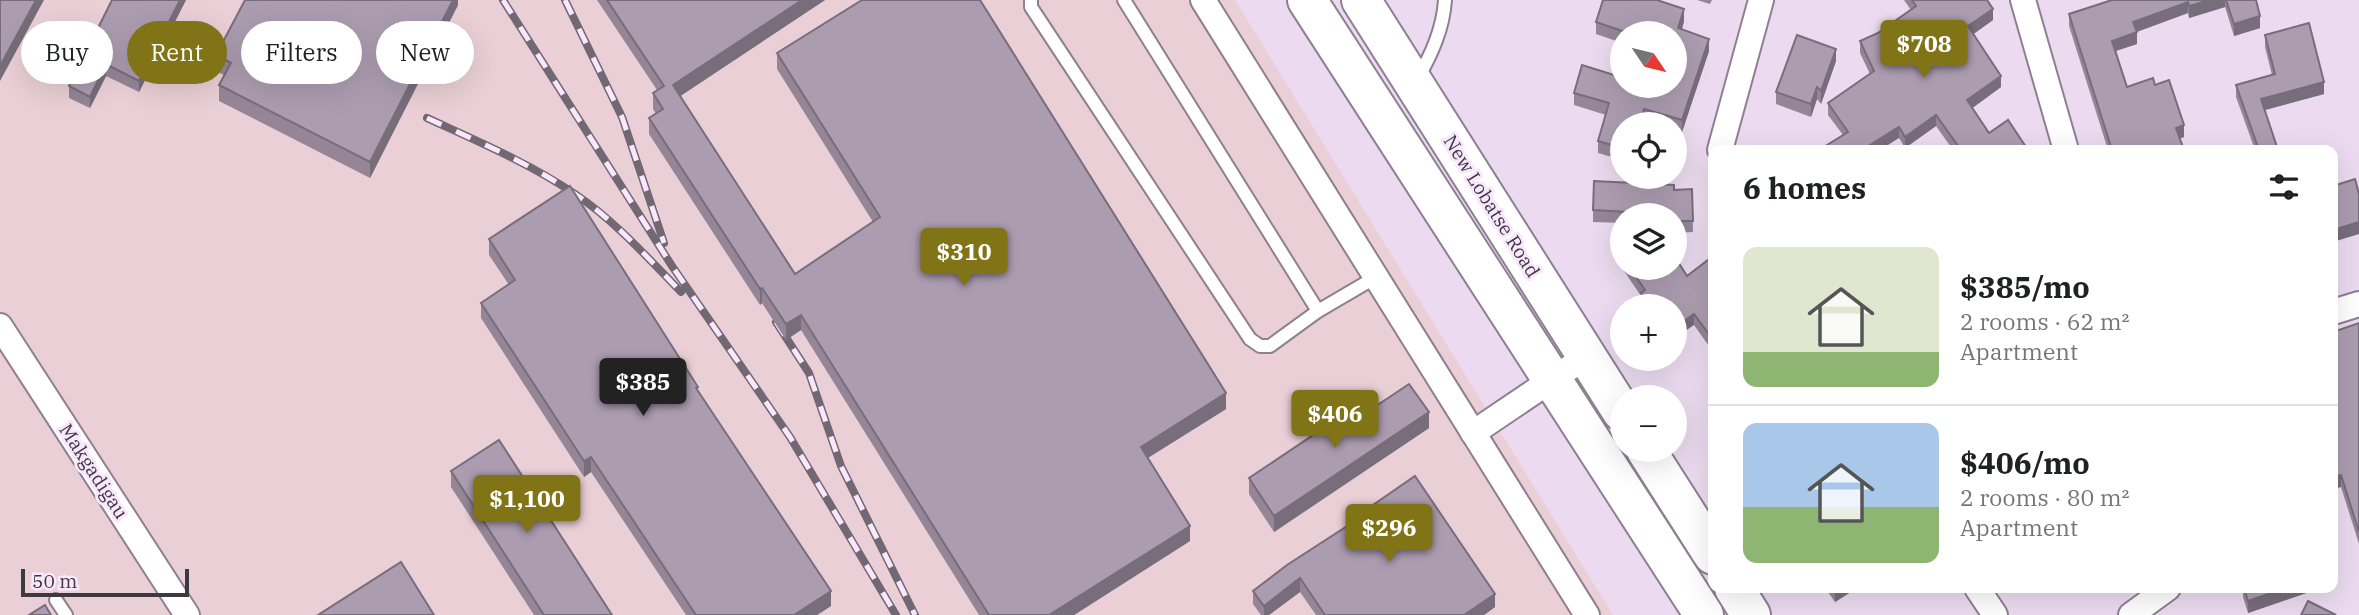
<!DOCTYPE html>
<meta charset="utf-8">
<style>
body{margin:0;font-family:"IBM Plex Serif",serif;background:#f2f2f2;color:#202124;height:100vh;display:flex;flex-direction:column;font-size:26px;white-space:nowrap}
*{box-sizing:border-box;margin:0}
p{font-size:23px;color:#757577}
.icon{flex:none;width:38px;height:38px;fill:none;stroke:currentColor;stroke-width:2;stroke-linecap:round;stroke-linejoin:round}
.map{position:relative;flex:1;overflow:hidden}
.panel{position:absolute;left:1708px;top:145px;width:630px;height:448px;display:flex;flex-direction:column;background:#fff;border-radius:14px;box-shadow:0 7px 28px #0002}
.panel>*{flex:none}
.hud{position:absolute;left:21px;top:21px;width:665px;height:63px;display:flex;gap:14px}
.needle{width:46px;rotate:125deg}
.controls{position:absolute;left:1610px;top:21px;display:grid;gap:14px}
.controls a{display:grid;place-items:center;width:77px;height:77px;border-radius:50%;background:#fff;box-shadow:0 7px 28px #0002;font-size:35px}
.scale{position:absolute;left:21px;bottom:18px;width:168px;box-sizing:border-box;padding-left:7px;border:4px solid #3e3840;border-top:0;font-size:19px;line-height:24px;white-space:nowrap;color:#3e3840;-webkit-text-stroke:5px #f9e8fd;paint-order:stroke}
.price{position:absolute;translate:-50% -60px;padding:0 16px;border-radius:7px;background:#807416;color:#fff;font-size:23px;line-height:46px;filter:drop-shadow(0 2px 4px #0008)}
.price::after{content:'';position:absolute;left:50%;top:42px;width:21px;height:16px;margin-left:-10px;background:inherit;clip-path:polygon(0 0,100% 0,50% 100%)}
.price.active{background:#222;color:#fff}
ul{padding:0;list-style:none}
li{display:flex;align-items:center;gap:21px;height:175px;padding:0 35px}
li+li{border-top:2px solid #e0e0e0}
li span{display:grid;place-items:center;flex:none;width:196px;height:140px;border-radius:14px;color:#555}
li>.icon{margin-inline-start:auto}
span .icon{width:84px;height:84px;fill:#fffc;stroke-width:1}
li b{font-size:30px}
h2{display:flex;justify-content:space-between;align-items:center;height:84px;padding:0 35px;font-size:30px}
.tag{padding:0 24px;border-radius:32px;background:#fff;box-shadow:0 7px 28px #0002;font-size:24px;line-height:63px}
.tag.active{background:#807416;color:#fff}
.map>svg:first-child{display:block}
.industrial{fill:#ead0d6}
.lines{fill:none;stroke-linecap:round;stroke-linejoin:round}
.service-casing{stroke:#8e7f92;stroke-width:16}
.minor-casing{stroke:#8e7f92;stroke-width:28}
.primary-casing{stroke:#8e7f92;stroke-width:42}
.service{stroke:#fff;stroke-width:12}
.minor{stroke:#fff;stroke-width:24}
.primary{stroke:#fff;stroke-width:38}
.rail-casing{stroke:#716873;stroke-width:8}
.rail{stroke:#f9e8fd;stroke-width:5;stroke-dasharray:16;stroke-linecap:butt}
.wall{fill:#948697}
.shaded-wall{fill:#786d7b}
.building{fill:#ac9cb0;stroke:#786d7b;stroke-width:2}
.labels{text-anchor:middle;stroke-width:6;stroke-linejoin:round;paint-order:stroke}
.street-label{font-size:19px;fill:#3e3840;stroke:#f9e8fd}
</style>
<div class="map">
<svg width="2359" height="615" viewBox="0 0 2359 615">
<rect width="100%" height="100%" fill="#ecdbf0"/>
<path class="industrial" d="M0,0h1235l378,615h-1613z"/>
<g class="lines">
<defs>
<g id="service">
<path d="M1031,0v7l219,332 10,7h10l48,-35 -194,-311"/>
<path d="M1418,78c14,-25 25,-49 27,-78"/>
<path d="M1318,311l58,-34"/>
<path d="M56,600l10,15"/>
</g>
<g id="minor">
<path d="M1203,0l384,615"/>
<path d="M2023,0l43,150"/>
<path d="M1720,150l41,-150"/>
<path d="M2333,312l26,-8"/>
<path d="M0,326l187,289"/>
<path d="M1473,433l114,-77"/>
<path d="M1977,588l18,27"/>
<path d="M2131,615l37,-27"/>
</g>
<g id="primary">
<path d="M1307,0l397,615"/>
<path d="M1361,0l261,412"/>
<path d="M1646,450l67,105"/>
<path d="M1734,588l17,27"/>
</g>
</defs>
<use href="#service" class="service-casing"/>
<use href="#minor" class="minor-casing"/>
<use href="#primary" class="primary-casing"/>
<use href="#service" class="service"/>
<use href="#minor" class="minor"/>
<use href="#primary" class="primary"/>
<defs>
<g id="rail">
<path d="M503,0l169,266 118,171 106,178"/>
<path d="M565,0l57,117 42,126"/>
<path d="M427,118c50,23 102,45 148,76 39,26 73,64 106,98"/>
<path d="M776,322l33,51 32,93 74,149"/>
</g>
</defs>
<use href="#rail" class="rail-casing"/>
<use href="#rail" class="rail"/>
</g>
<g class="wall">
<path d="M186,0l-47,92 -33,-16 -16,32 -21,-10v-12z"/>
<path d="M458,0v5l-88,173 -151,-77v-16l5,-10 -8,-4v-16z"/>
<path d="M597,0h228l-145,96 115,178 78,-52 -96,-153v-16l449,356 -78,49 42,83 -116,74h-95l-178,-285 -15,10 -24,-37 -2,2 -111,-171v-16l7,-4 -3,-5v-16l4,-3z"/>
<path d="M1697,0h15l-2,4z"/>
<path d="M1904,0h83l6,20 -20,14 28,53 -29,21 17,25 39,17h-75l-17,-24 -31,22 -6,-10 -56,-3 -15,-20v-12l42,-29 -10,-21v-12l18,-8 33,-23z"/>
<path d="M2112,0h144l4,28 -26,8 -9,-29 -36,11 -1,-5 -51,19v12l-21,7 11,36 28,-2 29,52 -5,1 5,12h-76l-39,-124v-12z"/>
<path d="M1684,21l-2,9 27,21 -27,81 -7,-2v-6h-21l-10,-3 -1,3h-21v36l-24,-7v-12l8,-26 -32,-10v-12l40,-18 61,-42h-53v10l-26,-9v-12z"/>
<path d="M2265,35l59,59 -59,16 13,40h-23l-19,-53v-12l36,-10 -7,-28z"/>
<path d="M1836,61l-15,43 -4,-5 -6,18 -35,-13v-12z"/>
<path d="M1692,189l1,43 -18,1v-18h-53v8l-29,-1v-12l81,-20z"/>
<path d="M489,239l209,152 133,215 -14,9h-131l-95,-143 -7,5 -103,-159v-15l28,-18 -20,-30z"/>
<path d="M1622,241v26l-3,-4v-12l3,-2z"/>
<path d="M1713,256v91l-2,2 -17,-24 -19,-19h-33l-1,-2v-8l-19,-28h53l12,8z"/>
<path d="M2359,323v221l-18,-57 -8,2v-157z"/>
<path d="M1358,418l71,10 -155,104 -25,-38v-16z"/>
<path d="M451,471l161,144h-78l-83,-128z"/>
<path d="M1373,505l122,102 -11,8h-168l-16,-23 -31,23h-8l-8,-11v-13l120,-81z"/>
<path d="M1825,588h32l-22,14z"/>
<path d="M2243,588h72v2l-67,23 -5,-16z"/>
</g>
<g class="shaded-wall">
<path d="M36,0h8l-44,81v-15z"/>
<path d="M180,0h6l-47,92v-11z"/>
<path d="M453,0h5v5l-88,173v-16z"/>
<path d="M802,0h23l-152,101v-16z"/>
<path d="M2210,0h15v7l-36,11v-12z"/>
<path d="M2188,2v11l-55,20v-11z"/>
<path d="M1684,9v12l-6,19v-12z"/>
<path d="M1993,9v11l-25,18v-12z"/>
<path d="M2260,16v12l-26,8v-12z"/>
<path d="M2137,32v12l-25,8v-11z"/>
<path d="M1709,39v12l-27,81v-12z"/>
<path d="M1836,49v12l-15,43v-13z"/>
<path d="M106,64v12l-16,32v-11z"/>
<path d="M2001,76v11l-34,25v-12z"/>
<path d="M2324,82v12l-63,17v-12z"/>
<path d="M1817,87v12l-6,18v-13z"/>
<path d="M1644,109l-1,15h-3z"/>
<path d="M1936,115v11l-31,22v-11z"/>
<path d="M2184,125v12l-8,3v-12z"/>
<path d="M1899,127v11l-19,12h-18z"/>
<path d="M2359,222v12l-26,8v-12z"/>
<path d="M762,288v15l-2,2v-16z"/>
<path d="M1694,314v11l-19,13v-11z"/>
<path d="M801,315v15l-15,10v-16z"/>
<path d="M1713,336v11l-2,2v-12z"/>
<path d="M1226,393v16l-85,53v-15z"/>
<path d="M1429,412v16l-155,104v-16z"/>
<path d="M591,457v15l-7,5v-16z"/>
<path d="M2341,475v12l-8,2v-12z"/>
<path d="M1190,526v15l-116,74h-25z"/>
<path d="M1300,578v14l-31,23h-5v-9z"/>
<path d="M1839,588h18l-22,14v-11z"/>
<path d="M2286,588h29v2l-67,23v-12z"/>
<path d="M831,591v15l-14,9h-23z"/>
<path d="M1495,594v13l-11,8h-20z"/>
</g>
<g class="building">
<path d="M0,0h36l-36,66z"/>
<path d="M112,0h68l-41,81 -33,-17 -16,33 -21,-11z"/>
<path d="M245,0h208l-83,162 -151,-77 12,-22 -15,-8z"/>
<path d="M607,0h195l-129,85 122,189 85,-57 -103,-164 85,-53h118l246,393 -85,54 49,79 -141,89h-60l-188,-300 -15,9 -24,-36 -2,1 -111,-171 14,-9 -10,-16 11,-7z"/>
<path d="M1603,0h54l27,9 -6,19 31,11 -27,81 -38,-11 -4,15h-18v24l-24,-7 11,-38 -35,-10 8,-28 32,10 8,-25v36h53v-53h-47l-32,-11z"/>
<path d="M1912,0h75l6,9 -25,17 33,50 -34,24 22,33 19,-13 20,30h-67l-25,-35 -31,22 -6,-10 -37,23h-43l29,-18 -20,-29 46,-32 -14,-30 18,-8 38,-27z"/>
<path d="M2112,0h98l-21,6 -1,-4 -55,20 4,10 -25,9 15,46 26,-9 2,7 14,-5 15,45 -8,3 8,22h-72l-43,-136z"/>
<path d="M2226,0h30l4,16 -26,8z"/>
<path d="M2309,23l15,59 -63,17 17,51h-19l-23,-65 39,-11 -10,-39z"/>
<path d="M1797,35l39,14 -15,42 -4,-4 -6,17 -35,-12z"/>
<path d="M2355,179l4,15v28l-26,8v-44z"/>
<path d="M1594,181l80,4v5l18,-1 1,32h-18v-6h-48v-3l-34,-2z"/>
<path d="M570,186l128,201 -2,1 135,203 -37,24h-98l-105,-158 -7,4 -103,-158 34,-23 -26,-41z"/>
<path d="M1713,256v80l-2,1 -17,-23 -19,13v-21h-25l-9,-13 4,-3 -15,-22h45v-11l12,19z"/>
<path d="M2359,323v209l-18,-57 -8,2v-145z"/>
<path d="M1409,384l20,28 -155,104 -25,-38 103,-69 6,9z"/>
<path d="M499,440l113,175h-68l-93,-144z"/>
<path d="M1415,476l80,118 -31,21h-139l-25,-37 -36,28 -11,-15 34,-26 88,-57 -2,-3z"/>
<path d="M401,562l33,53h-116z"/>
<path d="M2244,588h42l-38,13z"/>
<path d="M2308,601l28,14h-35z"/>
<path d="M45,605l6,10h-22z"/>
</g>
<g class="labels">
<g class="street-label">
<text transform="translate(1492 206) rotate(58)" y="7">New Lobatse Road</text>
<text transform="translate(94 471) rotate(57)" y="7">Makgadigau</text>
</g>
</g>
</svg>
<div class="controls">
<a><svg class="needle" viewBox="-14 -14 28 28"><path d="M0-13l5 13h-10z" fill="#e53935"/><path d="M0 13l5-13h-10z" fill="#757577"/></svg></a>
<a><svg class="icon" aria-label="locate" viewBox="0 0 24 24"><circle cx="12" cy="12" r="6"/><path d="M12 2v4M12 18v4M2 12h4M18 12h4"/></svg></a>
<a><svg class="icon" aria-label="layers" viewBox="0 0 24 24"><path d="M12 4l9 5-9 5-9-5zM3 14l9 5 9-5"/></svg></a>
<a>+</a>
<a>−</a>
</div>
<div class="scale">50 m</div>
<b class="price" style="left:1924px;top:80px">$708</b>
<b class="price" style="left:964px;top:288px">$310</b>
<b class="price active" style="left:643px;top:418px">$385</b>
<b class="price" style="left:1335px;top:450px">$406</b>
<b class="price" style="left:527px;top:535px">$1,100</b>
<b class="price" style="left:1389px;top:564px">$296</b>
<div class="hud">
<a class="tag">Buy</a>
<a class="tag active">Rent</a>
<a class="tag">Filters</a>
<a class="tag">New</a>
</div>
<section class="panel">
<h2>6 homes<svg class="icon" aria-label="filters" viewBox="0 0 24 24"><path d="M4 7h16M4 17h16"/><circle cx="9" cy="7" r="2"/><circle cx="15" cy="17" r="2"/></svg></h2>
<ul>
<li><span style="background:linear-gradient(#dfe7d0 75%,#8fb573 0)"><svg class="icon" aria-label="home" viewBox="0 0 24 24"><path d="M3 11l9-7 9 7M6 9v11h12V9"/></svg></span><div><b>$385/mo</b><p>2 rooms · 62 m²</p><p>Apartment</p></div></li>
<li><span style="background:linear-gradient(#a9c7e8 60%,#8fb573 0)"><svg class="icon" aria-label="home" viewBox="0 0 24 24"><path d="M3 11l9-7 9 7M6 9v11h12V9"/></svg></span><div><b>$406/mo</b><p>2 rooms · 80 m²</p><p>Apartment</p></div></li>
</ul>
</section>
</div>
